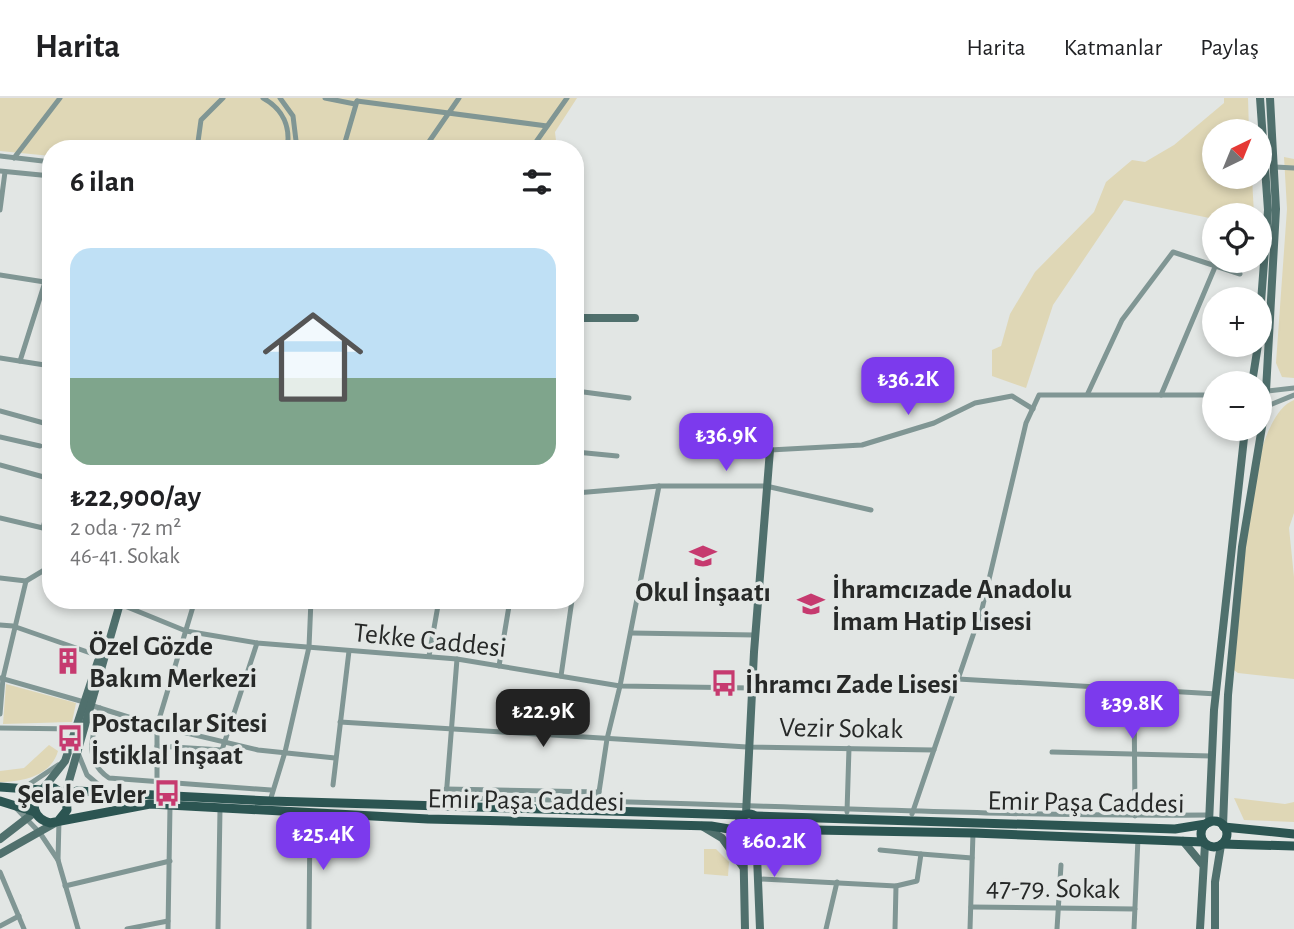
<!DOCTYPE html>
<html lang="tr">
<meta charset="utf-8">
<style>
body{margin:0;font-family:"Alegreya Sans",sans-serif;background:#f6f6f6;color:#202124;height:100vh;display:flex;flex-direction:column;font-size:26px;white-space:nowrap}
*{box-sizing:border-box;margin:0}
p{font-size:23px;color:#757577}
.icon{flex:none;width:38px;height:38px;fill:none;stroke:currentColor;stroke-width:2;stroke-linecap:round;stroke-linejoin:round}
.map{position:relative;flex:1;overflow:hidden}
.sheet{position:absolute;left:42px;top:42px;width:542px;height:469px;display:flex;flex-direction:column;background:#fff;border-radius:28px;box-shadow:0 4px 10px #0003}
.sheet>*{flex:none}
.needle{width:46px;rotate:43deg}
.tools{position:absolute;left:1202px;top:21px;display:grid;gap:14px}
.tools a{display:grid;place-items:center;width:70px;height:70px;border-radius:50%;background:#fff;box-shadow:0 4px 10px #0003;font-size:35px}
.price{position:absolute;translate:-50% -60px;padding:0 16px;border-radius:14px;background:#7c3aed;color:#fff;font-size:23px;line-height:46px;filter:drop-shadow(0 2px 4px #0008)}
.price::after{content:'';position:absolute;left:50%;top:42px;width:21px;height:16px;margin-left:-10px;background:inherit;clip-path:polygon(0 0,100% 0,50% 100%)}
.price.on{background:#222;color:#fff}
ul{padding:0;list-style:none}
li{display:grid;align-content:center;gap:14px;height:371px;padding:0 28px}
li+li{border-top:2px solid #e0e0e0}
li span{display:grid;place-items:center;height:217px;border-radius:21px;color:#555}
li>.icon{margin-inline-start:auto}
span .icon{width:126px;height:126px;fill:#fffc;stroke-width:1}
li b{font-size:30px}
h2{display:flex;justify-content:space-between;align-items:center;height:84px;padding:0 28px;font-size:30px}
header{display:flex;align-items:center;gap:42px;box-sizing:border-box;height:98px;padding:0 35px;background:#fff;border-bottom:2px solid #e0e0e0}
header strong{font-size:33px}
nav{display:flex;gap:38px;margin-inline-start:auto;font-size:24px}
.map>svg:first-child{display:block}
.green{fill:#dfd7b6}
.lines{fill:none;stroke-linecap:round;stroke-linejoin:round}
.street{stroke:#809694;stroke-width:5}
.secondary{stroke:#50706d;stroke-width:8}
.primary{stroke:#2c5552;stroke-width:9}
.labels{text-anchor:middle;stroke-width:7;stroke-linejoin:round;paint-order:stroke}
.poi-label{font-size:28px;font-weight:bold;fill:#272928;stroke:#e2e6e4;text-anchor:start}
.street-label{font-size:28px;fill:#272928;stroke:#e2e6e4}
</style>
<header>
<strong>Harita</strong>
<nav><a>Harita</a><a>Katmanlar</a><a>Paylaş</a></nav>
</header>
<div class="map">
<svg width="1294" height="831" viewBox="0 0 1294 831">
<rect width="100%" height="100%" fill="#e2e6e4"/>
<g class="green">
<path d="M0,0h577l-22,34 2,17h-506v7l-51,-5z"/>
<path d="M1224,0h24l1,33h-35v46h38l2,38h-40v4l-90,-19 -71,105 -27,83 -34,-12v-26l9,-4 9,-32 25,-42 59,-60 12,-30 26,-22 13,2 29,-17 50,-42z"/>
<path d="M1284,59l10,2v219l-12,-1 -6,-14 11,-154z"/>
<path d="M1294,302v113l-5,15 5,49v102l-56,-6 -7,-5c5,-51 13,-249 63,-268z"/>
<path d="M6,586l70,19 -4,19 -69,2z"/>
<path d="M49,647l9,6c-7,25 -36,31 -58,31v-11l24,-3z"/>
<path d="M1234,700l51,6 9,-2v20l-50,-2z"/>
<path d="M704,751h12l13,13 -1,14 -24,-2z"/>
</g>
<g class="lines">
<g class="street">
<path d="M263,0c20,11 28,29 24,51"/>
<path d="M280,0l13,18 4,33"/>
<path d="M325,0l30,6"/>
<path d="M357,3l190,25"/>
<path d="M197,51l4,-29 22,-22"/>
<path d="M343,51l14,-48"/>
<path d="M424,51l35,-51"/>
<path d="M531,51l36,-51"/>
<path d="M0,58l51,6"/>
<path d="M14,60l46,-60"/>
<path d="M1275,69l19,1"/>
<path d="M0,73l51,5"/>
<path d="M0,112l5,-38"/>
<path d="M0,177l51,8"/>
<path d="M0,260l51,8"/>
<path d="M20,263l25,-79"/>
<path d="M576,293l53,7"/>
<path d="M1260,294l34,-4"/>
<path d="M1088,295l34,-73 51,-68 67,22"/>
<path d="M1161,297l54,-128"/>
<path d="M1260,311l34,-14"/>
<path d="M0,313l51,14"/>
<path d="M0,339l40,9"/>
<path d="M770,352l92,-5 72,-22 41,-20 37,-7 21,13"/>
<path d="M576,354l41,4"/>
<path d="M0,367l51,14"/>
<path d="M576,395l83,-7h107l105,24"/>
<path d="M0,420l43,10 8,9"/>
<path d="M43,430l8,-30"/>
<path d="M576,458l3,1 -3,21"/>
<path d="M0,480l26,3 25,-15"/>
<path d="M110,502l76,31 71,12 200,16 163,27 131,2"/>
<path d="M0,527l13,1 86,30"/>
<path d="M631,535l124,2"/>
<path d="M429,558l10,-56"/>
<path d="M457,561l-11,139c254,3 508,19 761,17"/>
<path d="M499,568l11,-66"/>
<path d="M561,578l11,-76"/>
<path d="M0,580l84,24"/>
<path d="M958,581l259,15"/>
<path d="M1134,591l1,127"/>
<path d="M90,607l67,21 101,24 77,8"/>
<path d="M100,610c-7,26 -18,52 9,70l162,12"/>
<path d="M0,616l3,-36 23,-97"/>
<path d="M340,624l407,25 187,3"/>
<path d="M0,630l76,1"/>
<path d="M157,648l65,4 35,-107"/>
<path d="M1052,654l159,4"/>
<path d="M78,655l9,22 19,16"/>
<path d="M157,684v-56l38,-126"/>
<path d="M333,687l16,-134"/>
<path d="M25,689l33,-22"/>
<path d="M446,691l153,3"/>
<path d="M270,703l15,-49 24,-105 2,-47"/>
<path d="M16,710l24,25 18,27"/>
<path d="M596,714l11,-73 13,-53 39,-200"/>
<path d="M847,714l2,-64"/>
<path d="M912,716l70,-205 44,-186 13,-28h175"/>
<path d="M59,722l-1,40 20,69"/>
<path d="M921,756l51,4"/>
<path d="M0,774l24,57"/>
<path d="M760,781l136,7 21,-5 4,-27 -41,-4"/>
<path d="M65,788l105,-25"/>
<path d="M971,809l164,2"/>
<path d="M0,828l19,-10"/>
<path d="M127,831l41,-8"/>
<path d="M168,831l2,-123"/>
<path d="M218,831l2,-120"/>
<path d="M309,831l1,-114"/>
<path d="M826,831l11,-47"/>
<path d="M895,831l1,-43"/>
<path d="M970,831l3,-96"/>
<path d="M1057,831l4,-64"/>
<path d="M1134,831l4,-91"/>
</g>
<g class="secondary">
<path d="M1260,0l8,112 -8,105"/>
<path d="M576,220h59"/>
<path d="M1252,285l6,-38"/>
<path d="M42,692l23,-29 33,-100"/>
<path d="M65,697l56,-195"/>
<path d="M746,716l8,-162 16,-202"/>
<path d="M1209,725l5,-113 31,-281"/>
<path d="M702,728l20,12 21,29"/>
<path d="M1223,728l5,-131 14,-148 23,-138 11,-200 -6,-111"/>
<path d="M743,734l2,97"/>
<path d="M756,734l4,97"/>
<path d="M0,741l35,-27"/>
<path d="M1183,743l19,23"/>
<path d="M0,756l55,-31"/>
<path d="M761,759l5,-13 26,-13"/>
<path d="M1200,831l5,-85"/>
<path d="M1215,831v-47l6,-37"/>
</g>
<g class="primary">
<path d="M0,689l42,3"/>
<path d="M65,697l12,-4 193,10 472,14"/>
<path d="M0,703l35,11"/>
<circle cx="749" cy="726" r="10"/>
<path d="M755,718l420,13 31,-5"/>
<path d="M59,722l8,-10 -1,-14 -12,-8 -12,3c-13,12 -9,27 8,32l100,-19 278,15 283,7 30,5"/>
<circle cx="1214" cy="736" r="13"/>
<path d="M1224,729l70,7"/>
<path d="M758,731l215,4 230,9"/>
<path d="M1222,746l72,2"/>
</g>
</g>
<defs>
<symbol id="school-bare" viewBox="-9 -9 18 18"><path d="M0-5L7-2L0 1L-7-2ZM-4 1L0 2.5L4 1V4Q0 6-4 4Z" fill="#c63a6f" stroke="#e2e6e4" stroke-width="2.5" paint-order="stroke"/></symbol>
<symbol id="building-bare" viewBox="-9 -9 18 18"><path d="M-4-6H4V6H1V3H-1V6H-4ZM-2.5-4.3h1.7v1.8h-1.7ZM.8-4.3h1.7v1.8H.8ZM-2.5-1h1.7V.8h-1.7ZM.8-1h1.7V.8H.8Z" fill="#c63a6f" stroke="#e2e6e4" stroke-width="2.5" paint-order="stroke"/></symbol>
<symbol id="bus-bare" viewBox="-9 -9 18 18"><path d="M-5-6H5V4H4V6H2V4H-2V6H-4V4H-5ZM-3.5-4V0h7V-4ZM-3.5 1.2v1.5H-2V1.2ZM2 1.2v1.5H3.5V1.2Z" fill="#c63a6f" stroke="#e2e6e4" stroke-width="2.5" paint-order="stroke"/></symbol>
</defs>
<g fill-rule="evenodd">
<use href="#school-bare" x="684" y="439" width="38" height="38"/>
<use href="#school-bare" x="792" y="487" width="38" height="38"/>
<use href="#building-bare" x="49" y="544" width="38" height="38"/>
<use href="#bus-bare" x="705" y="566" width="38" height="38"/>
<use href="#bus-bare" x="51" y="621" width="38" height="38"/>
<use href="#bus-bare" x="148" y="676" width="38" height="38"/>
</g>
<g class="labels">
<g class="poi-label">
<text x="832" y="500">İhramcızade Anadolu<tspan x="832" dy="32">İmam Hatip Lisesi</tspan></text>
<text x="703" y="503" text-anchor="middle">Okul İnşaatı</text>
<text x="89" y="557">Özel Gözde<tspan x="89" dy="32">Bakım Merkezi</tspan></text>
<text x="745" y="595">İhramcı Zade Lisesi</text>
<text x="91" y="634">Postacılar Sitesi<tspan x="91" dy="32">İstiklal İnşaat</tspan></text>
<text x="146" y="705" text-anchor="end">Şelale Evler</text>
</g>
<g class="street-label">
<text transform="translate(430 541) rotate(6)" y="10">Tekke Caddesi</text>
<text transform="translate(841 629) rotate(1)" y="10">Vezir Sokak</text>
<text transform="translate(526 701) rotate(1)" y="10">Emir Paşa Caddesi</text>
<text transform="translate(1086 703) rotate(1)" y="10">Emir Paşa Caddesi</text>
<text transform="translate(1053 789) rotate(1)" y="10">47-79. Sokak</text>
</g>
</g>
</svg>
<div class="tools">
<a><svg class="needle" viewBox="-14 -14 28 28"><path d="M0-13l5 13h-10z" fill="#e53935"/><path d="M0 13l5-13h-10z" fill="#757577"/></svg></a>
<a><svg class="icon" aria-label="locate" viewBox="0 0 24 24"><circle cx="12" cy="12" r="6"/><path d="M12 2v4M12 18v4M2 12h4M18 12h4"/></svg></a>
<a>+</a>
<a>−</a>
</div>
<b class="price" style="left:908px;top:319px">₺36.2K</b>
<b class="price" style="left:726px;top:375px">₺36.9K</b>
<b class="price" style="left:1132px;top:643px">₺39.8K</b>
<b class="price on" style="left:543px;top:651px">₺22.9K</b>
<b class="price" style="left:323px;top:774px">₺25.4K</b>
<b class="price" style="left:774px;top:781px">₺60.2K</b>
<section class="sheet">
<h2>6 ilan<svg class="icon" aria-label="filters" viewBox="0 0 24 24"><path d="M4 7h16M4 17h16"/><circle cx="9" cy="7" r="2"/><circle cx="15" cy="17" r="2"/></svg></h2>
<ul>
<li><span style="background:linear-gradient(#bfe0f5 60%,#7fa58c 0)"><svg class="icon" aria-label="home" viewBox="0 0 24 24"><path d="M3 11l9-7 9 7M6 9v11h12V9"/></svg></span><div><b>₺22,900/ay</b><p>2 oda · 72 m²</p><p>46-41. Sokak</p></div></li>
</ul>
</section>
</div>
